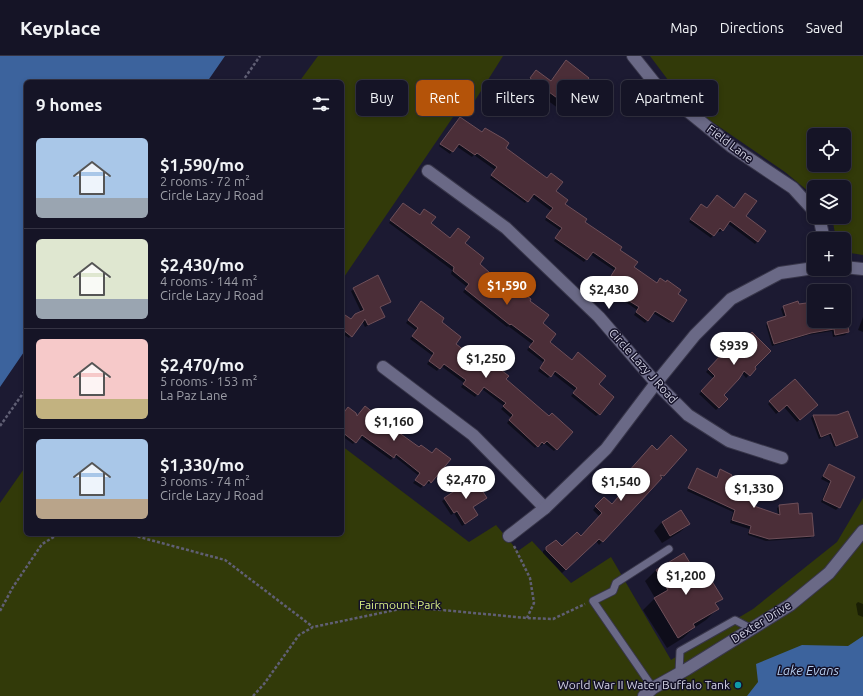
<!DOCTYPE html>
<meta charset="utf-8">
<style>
body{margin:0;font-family:Ubuntu,sans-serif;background:#222132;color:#f1f3f6;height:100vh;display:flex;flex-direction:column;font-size:15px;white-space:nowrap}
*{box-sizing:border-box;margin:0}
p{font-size:13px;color:#9d9ea7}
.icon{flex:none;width:22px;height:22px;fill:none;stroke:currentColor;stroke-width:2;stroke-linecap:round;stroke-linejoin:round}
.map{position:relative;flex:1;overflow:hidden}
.side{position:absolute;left:24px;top:24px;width:320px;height:456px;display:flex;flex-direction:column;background:#151426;border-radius:6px;box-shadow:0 2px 6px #0003,0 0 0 1px #343343}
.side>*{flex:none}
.guide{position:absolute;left:356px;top:24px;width:380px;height:36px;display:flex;gap:8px}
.controls{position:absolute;left:807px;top:72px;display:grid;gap:8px}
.controls a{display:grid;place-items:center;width:44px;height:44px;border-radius:6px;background:#151426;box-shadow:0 2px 6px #0003,0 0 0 1px #343343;font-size:20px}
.price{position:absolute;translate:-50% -34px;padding:0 9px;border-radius:14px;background:#fff;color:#222;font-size:13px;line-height:26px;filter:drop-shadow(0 1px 2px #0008)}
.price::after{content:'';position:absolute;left:50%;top:24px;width:12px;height:9px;margin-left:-6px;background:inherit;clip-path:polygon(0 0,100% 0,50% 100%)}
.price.selected{background:#b45309;color:#fff}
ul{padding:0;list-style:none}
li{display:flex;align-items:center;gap:12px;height:100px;padding:0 12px}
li+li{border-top:1px solid #343343}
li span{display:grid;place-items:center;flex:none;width:112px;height:80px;border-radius:6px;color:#555}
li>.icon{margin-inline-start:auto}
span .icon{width:48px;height:48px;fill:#fffc;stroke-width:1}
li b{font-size:17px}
h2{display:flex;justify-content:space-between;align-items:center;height:48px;padding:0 12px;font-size:17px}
.chip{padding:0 14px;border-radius:6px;background:#151426;box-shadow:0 2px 6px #0003,0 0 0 1px #343343;font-size:14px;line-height:36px}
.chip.selected{background:#b45309;color:#fff}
header{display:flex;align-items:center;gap:24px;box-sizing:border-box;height:56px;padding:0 20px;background:#151426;border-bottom:1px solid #343343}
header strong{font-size:19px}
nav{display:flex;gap:22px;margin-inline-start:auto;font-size:14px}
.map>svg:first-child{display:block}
.green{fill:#323a09;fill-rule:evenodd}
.water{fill:#3c639d}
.shadow{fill:#0007}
.building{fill:#4b2e38;stroke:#6e4f59}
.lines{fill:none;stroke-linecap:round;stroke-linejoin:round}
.service-casing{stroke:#38364a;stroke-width:9}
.minor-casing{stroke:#38364a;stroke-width:14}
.path{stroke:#605f74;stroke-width:2.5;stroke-dasharray:3 2;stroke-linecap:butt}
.service{stroke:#6a6986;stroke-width:7}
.minor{stroke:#6a6986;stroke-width:12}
.culture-dot{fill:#0f9aa8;stroke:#141128;stroke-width:1.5}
.labels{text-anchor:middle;stroke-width:3;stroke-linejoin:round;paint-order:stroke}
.street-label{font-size:12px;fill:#d3d3e4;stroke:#141128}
.park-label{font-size:12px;fill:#d8ee84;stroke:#141128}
.poi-label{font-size:12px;fill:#d3d3e4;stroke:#141128;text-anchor:end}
.water-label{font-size:13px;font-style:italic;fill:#b6cdee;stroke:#141128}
</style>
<header>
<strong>Keyplace</strong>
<nav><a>Map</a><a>Directions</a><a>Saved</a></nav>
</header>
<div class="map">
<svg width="863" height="640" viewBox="0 0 863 640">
<rect width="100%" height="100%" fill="#1c1a32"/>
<g class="green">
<path d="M318,0h185l-29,46 -8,-4 -124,182v-198h-43z"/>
<path d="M650,0h213v199l-19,-3v-13h-8l-4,-22h12v-30h-30v9l-29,-24 -99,-68zM814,79h30v30h-30z"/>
<path d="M342,390l127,96 27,-17 22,26 14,-10 39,42 40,-26 60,103 20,-13v-5l11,-7 11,-2 40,-24 84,-67 26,-44v198h-863v-193l26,-37v68h316z"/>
</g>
<g class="water">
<path d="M0,0h225l-18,26h-181v267l-26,38z"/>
<path d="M863,580v60h-116l11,-14 -2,-18 46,-19 46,1z"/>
</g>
<g class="shadow">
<path d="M566,6l22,16 -26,33 -37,-27 11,-13 14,10z"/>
<path d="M458,64l47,28 49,43 9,13 55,46 15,17 23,17 4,-5 16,16 -4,26 -3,2 -16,-10 -8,10 -11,-8 3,-5 -20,-14 5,-8 -13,-9 6,-8 -25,-17 -6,8 -30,-21 7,-10 -16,-11 6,-9 -20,-15 -6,7 -35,-25 5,-8 -21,-15 -2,2 -16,-11 -6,8 -11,-8z"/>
<path d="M401,151l29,17 20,15 14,4 14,22 7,13 27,21 17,2 13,22 7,20 49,42 1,29 -3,2 -25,-20 4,-5 -23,-18 -4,5 -10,-7 6,-8 -17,-13 5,-6 -24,-18 -1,1 -44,-35 4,-5 -16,-13 1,-4 -63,-47z"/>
<path d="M699,152l46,8 12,26 -2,2 -28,-21 -7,9 -3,-1 -6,7 -22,-16z"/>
<path d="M378,221l12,25 -11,6 5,9 -19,10 -3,-6 -13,17 -5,-3 -2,3v-24l9,7 10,-9 -10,-21z"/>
<path d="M814,247v18h30v-9l4,20 -3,3 -12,2 -1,-6 -24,4 -36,11 -6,-21 2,-2 16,-5 -3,-9 3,-2z"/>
<path d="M419,249l21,17 14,23 28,20 23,14 44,39 23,14 -18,19 -10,-8 -3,3 -2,-2 -4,4 -28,-25 4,-5 -10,-9 3,-3 -22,-17 -7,8 -14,-10 3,-4 -23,-17 -4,5 -10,-7 6,-8 -23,-17 7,-8 -11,-8z"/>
<path d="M863,261v15l-5,-2z"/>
<path d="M729,284l26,29 -9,9 -4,-5 -19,22 4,4 -11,11 -17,-16 15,-15 -8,-7 15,-16 -4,-4z"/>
<path d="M342,331l3,6 -3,2z"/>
<path d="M770,346l44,6 -17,14 -13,-15 -8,7 -8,-10z"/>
<path d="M342,360l15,2 39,14 35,50 -3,2 -2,-2 -5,6 -8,-5 6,-7 -25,-20 -3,4 -32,-23 -6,7 -11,-8z"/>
<path d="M813,360h24l20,21 -3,2 -20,8 -5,-12 -10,4 -8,-21z"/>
<path d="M649,394l15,25 -65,70 -3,-4 -34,32 -19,-20v-2l11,-9 1,-1 7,7 19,-11 19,-20 -7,-7 11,-12 8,8 19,-22 -7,-6 1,-2z"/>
<path d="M829,409l10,42 -3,3 -15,-8 8,-19 -8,-4z"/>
<path d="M698,414l18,8 5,-8 4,18 27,19 26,8 -1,-7 3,-2 33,30 -3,2 -44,3 -18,-6 1,-6 -19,-6 3,-11 -46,-21 8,-19z"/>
<path d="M474,424l-2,28 2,10 -12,8 -8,-13 -3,2 -9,-14z"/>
<path d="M662,466l27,2 -9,8 -18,11 -8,-12z"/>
<path d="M683,498l19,30 19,15 -6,6 2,4 -11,11 -12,8 -11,10 -16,10 -24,-38 12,-12 -10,-17 11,-11z"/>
<path d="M858,546l5,2v13l-5,-2 -2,-11z"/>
</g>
<g class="building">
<path d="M566,4l23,18 -21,28 -38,-28 6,-8 15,11z"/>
<path d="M460,61l22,15 3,-4 19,11 5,4 -3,5 41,30 4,-5 12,9 -7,9 12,9 -3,4 22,15 -2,3 37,25 -2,3 18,12 -4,5 23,16 3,-5 6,4 1,-2 14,10 -3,4 9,6 -14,22 -18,-11 -7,10 -12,-9 3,-5 -21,-13 6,-9 -13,-9 5,-8 -23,-16 -6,8 -32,-22 7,-10 -16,-11 7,-9 -19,-14 -6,8 -15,-11 -22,-16 6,-8 -20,-14 -2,2 -16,-11 -6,8 -13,-8z"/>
<path d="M745,137l12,8 -11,15 20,15 -8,11 -28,-21 -7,10 -3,-3 -6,8 -24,-17 11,-15 6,4 10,-13 17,13z"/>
<path d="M403,147l17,12 4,-6 12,8 -5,6 19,15 8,-10 12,9 -5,6 19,15 -4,6 10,9 -4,5 26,20 7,-8 12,9 -1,2 19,14 -6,8 13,11 -6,8 22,18 6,-8 28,24 -7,8 15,13 -14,18 -27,-22 4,-5 -22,-17 -4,6 -11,-9 5,-8 -16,-13 5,-6 -23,-17 -1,1 -45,-36 4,-5 -16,-13 1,-4 -64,-47z"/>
<path d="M378,219l13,27 -11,5 5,10 -17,8 -3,-6 -13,18 -10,-8v-16l9,6 4,-5 9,-4 -11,-22z"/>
<path d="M421,245l23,17 -2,4 19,15 -5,7 26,20 4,-5 23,17 -3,3 43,37 3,-3 21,19 -16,18 -10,-9 -3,3 -2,-2 -4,5 -29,-27 4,-5 -10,-9 3,-3 -22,-16 -6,8 -15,-11 3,-4 -22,-16 -4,5 -11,-8 5,-8 -22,-17 6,-8 -10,-8z"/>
<path d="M798,245l1,3 15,-2v19h33l2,11 -14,3 -1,-6 -23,4 -37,11 -7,-22 19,-6 -3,-10z"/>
<path d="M752,276l19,19 -16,16 1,2 -6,7 -6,-5 -5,8 -15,16 4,4 -9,9 -18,-17 14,-15 -7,-7 15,-16 -4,-4 10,-11 9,8z"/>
<path d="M795,323l23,26 -18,15 -13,-15 -8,7 -10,-11z"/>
<path d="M365,350l18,14 5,-8 16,12 -6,8 21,15 2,-2 11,8 4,-5 15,11 -20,24 -2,-3 -5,6 -9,-6 5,-7 -24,-19 -2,4 -32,-23 -6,8 -14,-11v-17l6,-8 8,6 1,3z"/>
<path d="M848,355l10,26 -22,9 -5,-13 -10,4 -8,-22h24z"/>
<path d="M671,379l16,15 -23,26 -4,-1 2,3 -59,64 -4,-3 -33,31 -20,-20v-3l10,-7 6,6 14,-13 1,-1 4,4 21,-23 -7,-7 9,-9 8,7 21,-24 -6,-6 1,-2 24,-27 5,5z"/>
<path d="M829,408l26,13 -15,31 -17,-8 8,-19 -8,-5z"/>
<path d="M697,412l20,10 3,-9 12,6 -6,12 30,10 -2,9 26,9 -1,-10 19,-2 1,11 13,-1 2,23 -45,3 -20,-6 2,-7 -19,-6 3,-10 -47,-22z"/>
<path d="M474,422l13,20 -14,9 5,8 -13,9 -8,-13 -3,2 -10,-15z"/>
<path d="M681,454l9,14 -20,12 -8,-14z"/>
<path d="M684,497l18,30 8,-5 13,21 -8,4 4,6 -26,15 2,3 -17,11 -24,-40 14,-8 -12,-20z"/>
</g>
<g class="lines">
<defs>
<g id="service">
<path d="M679,617l1,-22 55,-31 17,9"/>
<path d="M653,632l-60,-87 20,-10 3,-8 53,-34"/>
</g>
<g id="minor">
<path d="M633,0l24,30 75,61 61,41 21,23"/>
<path d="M428,115l78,57 93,89 57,66 32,32 41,26 53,17"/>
<path d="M819,161l5,22"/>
<path d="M844,211l19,2"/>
<path d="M383,311l90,68 72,73"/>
<path d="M509,480l36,-28 61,-59 50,-66 39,-48 36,-36 49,-26 34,-5"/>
<path d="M644,640l9,-8 34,-19 103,-64 39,-32 34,-42"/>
</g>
</defs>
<use href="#service" class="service-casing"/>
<use href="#minor" class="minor-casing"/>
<g class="path">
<path d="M242,26l18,-26"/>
<path d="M0,370l26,-37"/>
<path d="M128,478l97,26 88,67"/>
<path d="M514,490l16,32 4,25 -7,15"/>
<path d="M0,555l13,-24 29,-43 17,-10"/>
<path d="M253,640l11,-12 35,-49 14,-8 97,-20 117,11 26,1 32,-15"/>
</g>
<use href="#service" class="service"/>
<use href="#minor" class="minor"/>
</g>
<circle class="culture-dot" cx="738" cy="629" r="4"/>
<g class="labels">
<g class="street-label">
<text transform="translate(730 88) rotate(37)" y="4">Field Lane</text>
<text transform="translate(643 310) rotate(48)" y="4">Circle Lazy J Road</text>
<text transform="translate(761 566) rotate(-32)" y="4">Dexter Drive</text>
</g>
<g class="park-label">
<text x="400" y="553">Fairmount Park</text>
</g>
<g class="poi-label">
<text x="730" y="633">World War II Water Buffalo Tank</text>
</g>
<g class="water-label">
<text x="808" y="619">Lake Evans</text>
</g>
</g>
</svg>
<div class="controls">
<a><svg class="icon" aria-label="locate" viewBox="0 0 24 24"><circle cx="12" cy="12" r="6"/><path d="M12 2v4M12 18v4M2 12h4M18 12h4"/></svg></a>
<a><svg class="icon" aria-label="layers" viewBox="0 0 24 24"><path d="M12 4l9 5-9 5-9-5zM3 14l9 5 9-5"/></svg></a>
<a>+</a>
<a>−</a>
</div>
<b class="price selected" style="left:507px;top:250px">$1,590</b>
<b class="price" style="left:609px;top:254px">$2,430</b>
<b class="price" style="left:734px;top:310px">$939</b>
<b class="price" style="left:486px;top:323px">$1,250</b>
<b class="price" style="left:394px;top:386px">$1,160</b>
<b class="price" style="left:466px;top:444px">$2,470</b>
<b class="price" style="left:621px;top:446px">$1,540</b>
<b class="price" style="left:754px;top:453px">$1,330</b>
<b class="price" style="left:686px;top:540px">$1,200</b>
<div class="guide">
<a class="chip">Buy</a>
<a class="chip selected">Rent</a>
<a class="chip">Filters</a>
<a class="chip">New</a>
<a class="chip">Apartment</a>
</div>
<section class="side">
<h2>9 homes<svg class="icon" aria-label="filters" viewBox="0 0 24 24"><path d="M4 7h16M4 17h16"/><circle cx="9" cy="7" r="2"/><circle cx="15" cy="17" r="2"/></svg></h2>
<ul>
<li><span style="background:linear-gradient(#a9c7e8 75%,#9aa5b1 0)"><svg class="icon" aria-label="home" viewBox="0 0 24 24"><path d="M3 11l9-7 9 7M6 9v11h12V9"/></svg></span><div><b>$1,590/mo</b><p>2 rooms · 72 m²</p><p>Circle Lazy J Road</p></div></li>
<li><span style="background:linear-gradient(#dfe7d0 75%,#9aa5b1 0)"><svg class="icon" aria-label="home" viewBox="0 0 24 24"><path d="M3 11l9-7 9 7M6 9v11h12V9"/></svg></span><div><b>$2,430/mo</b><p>4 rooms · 144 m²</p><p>Circle Lazy J Road</p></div></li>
<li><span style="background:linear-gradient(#f6c9c9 75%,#c2b280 0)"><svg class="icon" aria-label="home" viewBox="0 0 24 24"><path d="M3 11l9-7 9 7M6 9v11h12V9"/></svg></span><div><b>$2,470/mo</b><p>5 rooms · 153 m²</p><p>La Paz Lane</p></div></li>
<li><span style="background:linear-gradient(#a9c7e8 75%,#b9a48a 0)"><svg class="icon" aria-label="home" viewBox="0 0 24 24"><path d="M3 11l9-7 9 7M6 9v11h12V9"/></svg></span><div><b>$1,330/mo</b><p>3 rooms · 74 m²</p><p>Circle Lazy J Road</p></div></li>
</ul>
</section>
</div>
